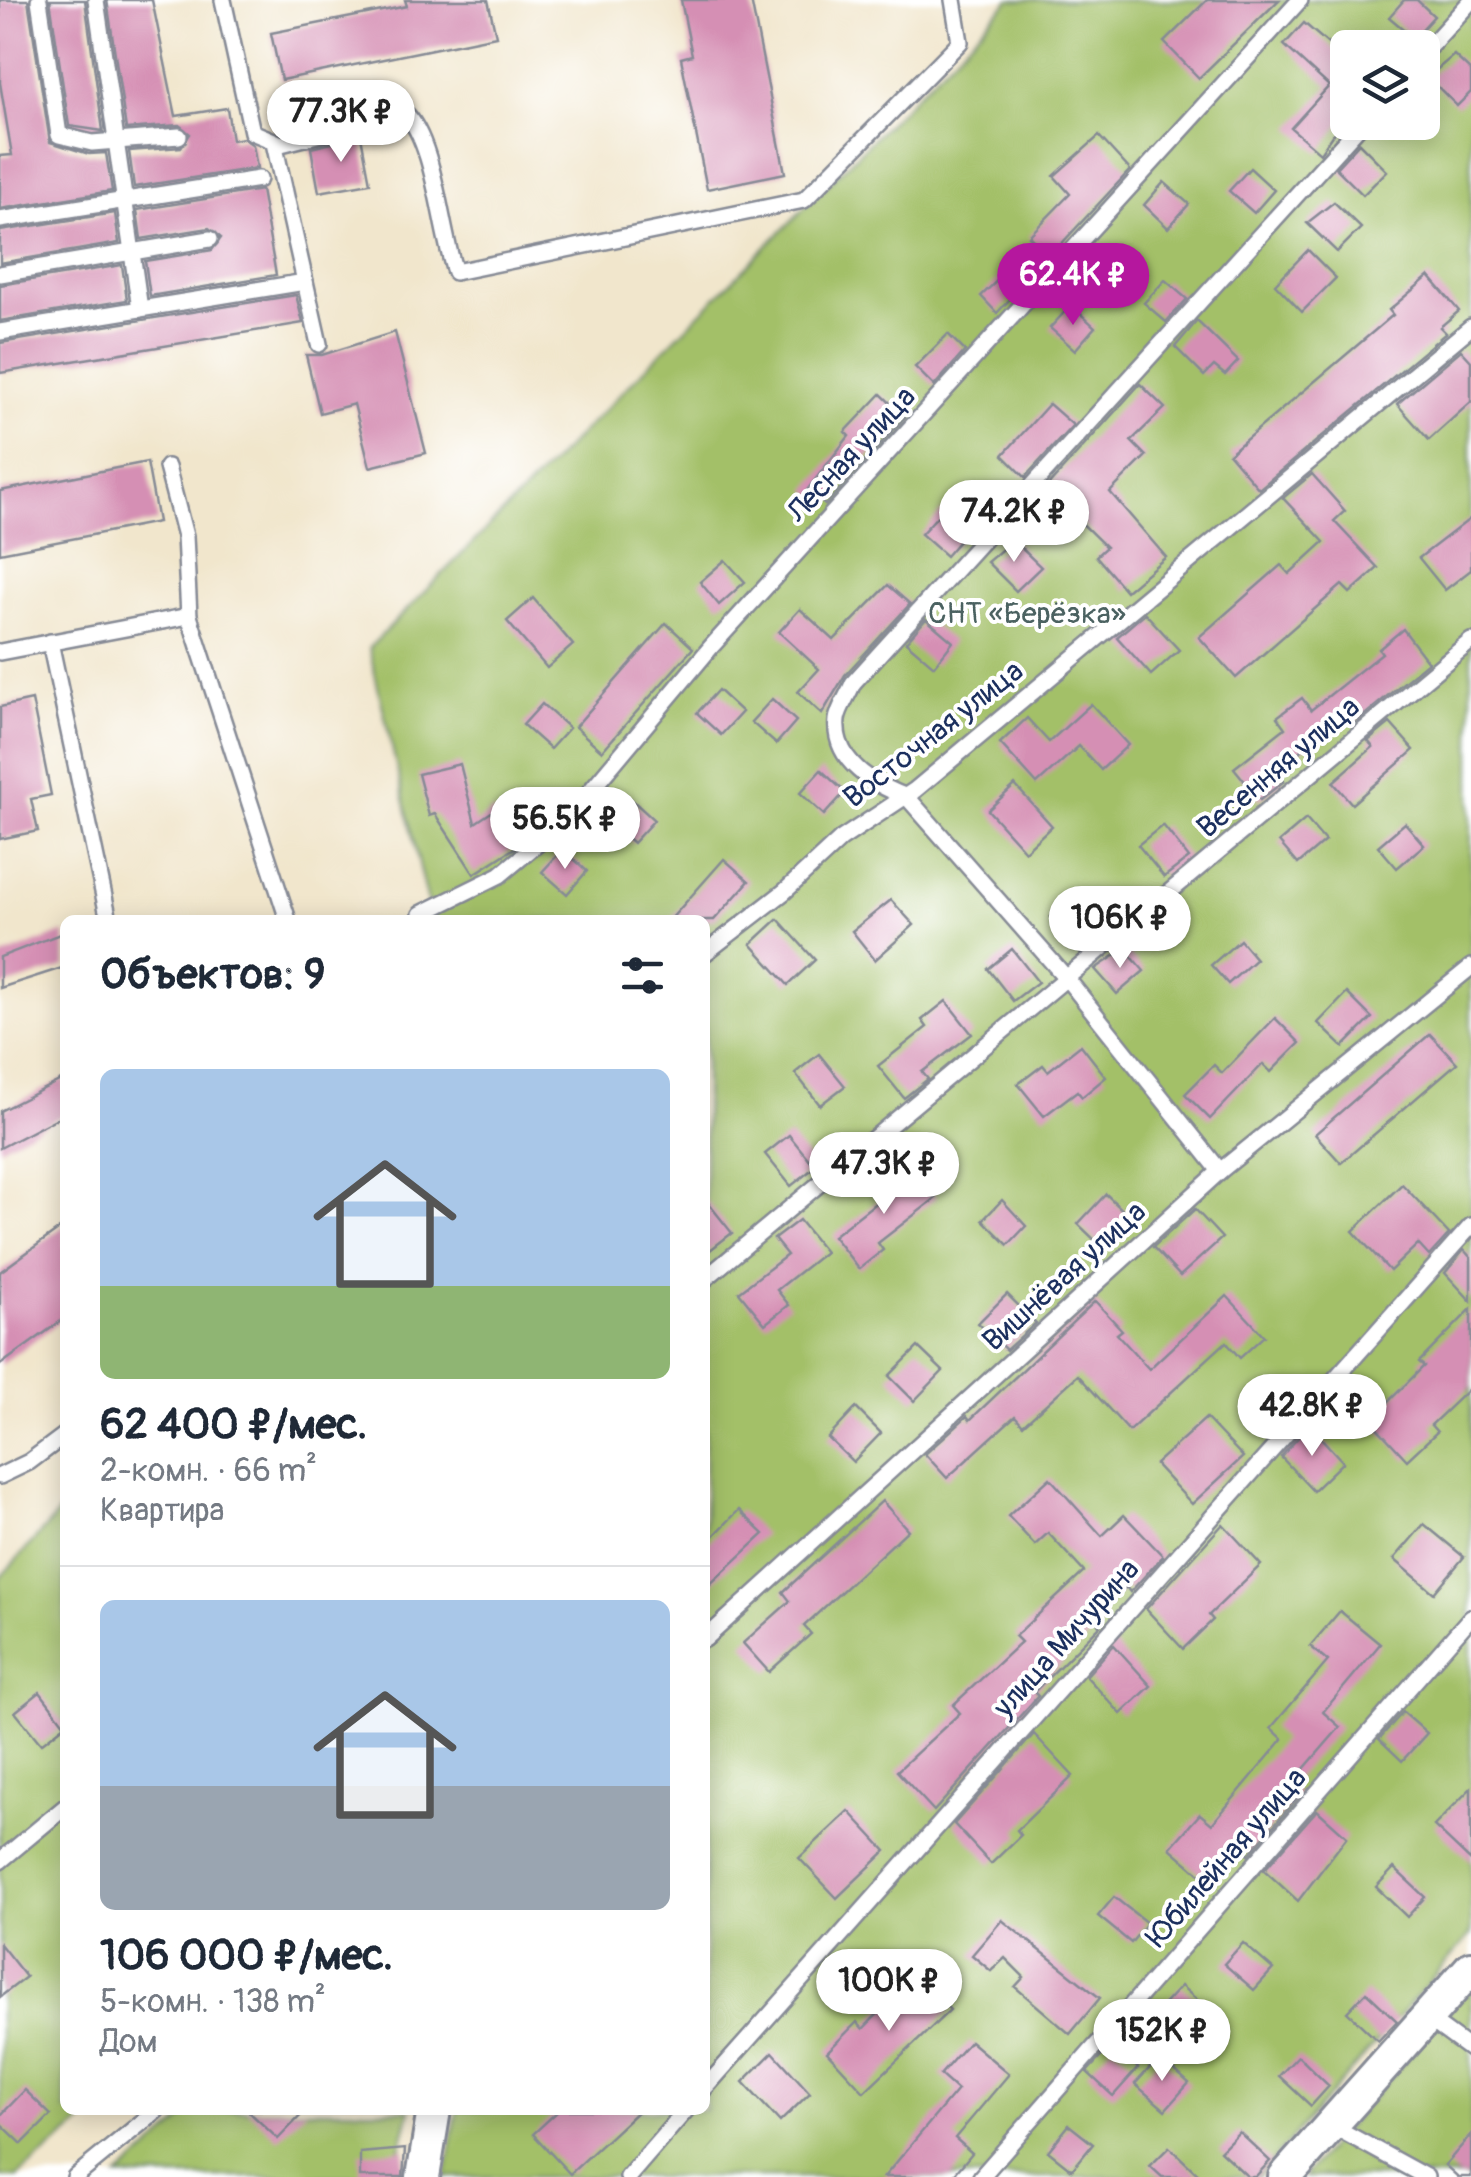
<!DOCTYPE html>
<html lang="ru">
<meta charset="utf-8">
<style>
body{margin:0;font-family:Pangolin,sans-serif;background:#f6f6f7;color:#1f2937;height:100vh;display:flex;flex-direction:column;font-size:38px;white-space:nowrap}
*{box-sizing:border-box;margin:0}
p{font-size:32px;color:#747a83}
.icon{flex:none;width:55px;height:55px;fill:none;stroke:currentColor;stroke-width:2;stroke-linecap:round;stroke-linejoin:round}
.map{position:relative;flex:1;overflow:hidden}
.side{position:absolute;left:60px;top:915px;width:650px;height:1200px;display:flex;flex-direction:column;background:#fff;border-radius:15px;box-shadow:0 5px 25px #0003}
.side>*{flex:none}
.controls{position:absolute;left:1330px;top:30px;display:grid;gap:20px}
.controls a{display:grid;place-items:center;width:110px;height:110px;border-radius:15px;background:#fff;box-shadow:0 5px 25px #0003;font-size:50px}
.price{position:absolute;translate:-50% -85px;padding:0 22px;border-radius:35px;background:#fff;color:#222;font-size:32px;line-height:65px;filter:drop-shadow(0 2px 5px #0008)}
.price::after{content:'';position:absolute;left:50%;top:60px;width:30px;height:22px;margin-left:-15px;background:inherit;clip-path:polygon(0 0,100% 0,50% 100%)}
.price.selected{background:#b5179e;color:#fff}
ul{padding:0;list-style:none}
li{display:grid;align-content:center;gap:20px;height:530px;padding:0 40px}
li+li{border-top:2px solid #e0e1e3}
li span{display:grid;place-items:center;height:310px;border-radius:15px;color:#555}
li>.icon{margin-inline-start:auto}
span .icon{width:180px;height:180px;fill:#fffc;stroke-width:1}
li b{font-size:42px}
h2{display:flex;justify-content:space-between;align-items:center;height:120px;padding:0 40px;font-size:42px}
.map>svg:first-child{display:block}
.green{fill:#a3c067;stroke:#5f7862;stroke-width:2.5;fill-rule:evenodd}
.building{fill:#d58fb4}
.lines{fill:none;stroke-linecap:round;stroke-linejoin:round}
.lane-casing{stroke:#868a95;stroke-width:20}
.street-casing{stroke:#868a95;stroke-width:38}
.lane{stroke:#fff;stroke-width:15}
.street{stroke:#fff;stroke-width:32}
.labels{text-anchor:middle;stroke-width:8;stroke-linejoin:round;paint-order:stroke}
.street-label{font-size:30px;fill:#1b2f5e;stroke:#fff}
.park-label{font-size:30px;fill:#4b6261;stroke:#fff}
</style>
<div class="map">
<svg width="1471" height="2177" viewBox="0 0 1471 2177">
<rect width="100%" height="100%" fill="#fff"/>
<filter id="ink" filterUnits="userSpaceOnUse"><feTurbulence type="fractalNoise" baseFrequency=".01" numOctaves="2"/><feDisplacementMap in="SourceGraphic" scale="20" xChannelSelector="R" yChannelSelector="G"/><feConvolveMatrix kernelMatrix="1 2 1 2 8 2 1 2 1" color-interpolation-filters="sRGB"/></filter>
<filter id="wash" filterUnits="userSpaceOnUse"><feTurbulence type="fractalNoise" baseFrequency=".0048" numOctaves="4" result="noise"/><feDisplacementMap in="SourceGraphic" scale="40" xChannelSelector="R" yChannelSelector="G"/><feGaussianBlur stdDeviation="2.25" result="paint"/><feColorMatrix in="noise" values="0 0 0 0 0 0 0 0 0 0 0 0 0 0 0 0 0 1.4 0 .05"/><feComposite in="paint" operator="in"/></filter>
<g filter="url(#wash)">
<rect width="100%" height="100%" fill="#f1e6cc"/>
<g class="green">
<path d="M1010,0h461v1934l-213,243h-812l11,-67h248v-1190h-273l-63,-272zM1348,48h74v74h-74z"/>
<path d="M65,1506v604h33l-81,67h-17v-599z"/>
<path d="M1471,1985v192h-168z"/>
<path d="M194,2110h216l-17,67h-275z"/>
</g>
<g id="blocks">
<g class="building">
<path d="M0,0h28l22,142 39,12 17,-1 6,38 -112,18v-53l12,-1 -12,-72z"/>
<path d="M50,0h35l18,131 -34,-5z"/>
<path d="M107,0h45l24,116 51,-8 5,32 11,-2 10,7 4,23 -123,19 -5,-36 52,-4 9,-13 -11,-9 -53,4z"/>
<path d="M405,0h83l8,36 -215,44 -10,-47 136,-27z"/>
<path d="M681,0h70l34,173 -78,16 -26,-131 11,-3z"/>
<path d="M1207,0h72l-80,78 -35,-36z"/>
<path d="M1404,0h13l17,16 -20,22 -25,-21z"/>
<path d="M1304,23l44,38v51l-28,41 -29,-25 38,-42 -45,-41z"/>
<path d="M1454,55l17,16v21l-14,14 -29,-29z"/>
<path d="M361,136l9,47 -51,9 -8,-44z"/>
<path d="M1099,136l31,34 -133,143 -16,-17 55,-53 -7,-7 41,-42 -16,-18z"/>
<path d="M1359,143l28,28 -24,24 -27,-27z"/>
<path d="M1250,168l24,22 -20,23 -25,-22z"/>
<path d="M1164,182l25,22 -21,24 -24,-23z"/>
<path d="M261,190l15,85 -126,21 -5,-35 67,-11 9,-12 -12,-10 -68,11 -4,-29z"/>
<path d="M1334,202l27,26 -24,24 -30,-29z"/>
<path d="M115,213l4,30 -119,20v-32z"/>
<path d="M1308,250l28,28 -34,34 -27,-28z"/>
<path d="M122,265l5,35 -127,21v-36z"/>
<path d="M1429,276l30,35 -19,16 6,6 -187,156 -30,-35 164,-139 -4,-5z"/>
<path d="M1165,280l22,19 -21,23 -22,-19z"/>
<path d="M296,295l7,28 -303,50v-30z"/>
<path d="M1071,305l24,22 -20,23 -25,-22z"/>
<path d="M1197,321l41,40 -13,14 -11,-9 -10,10 -29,-29z"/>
<path d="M395,332l31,121 -56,14 -16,-63 -34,9 -14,-58h16z"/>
<path d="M948,334l17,17 -31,35 -19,-19z"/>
<path d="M1461,350l10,11v41l-42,38 -32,-36z"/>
<path d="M1140,384l25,24 -34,33 15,15 -36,36 56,65 -40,34 -30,-35 10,-9 -60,-59z"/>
<path d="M881,394l24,23 -80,88 -18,-15 42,-54 -4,-4z"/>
<path d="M1049,404l24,21 -48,52 -22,-22z"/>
<path d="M147,462l11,60 -158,31v-62z"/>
<path d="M1312,474l33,37 -11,10 44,47 -28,25 -8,-8 -106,93 -37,-41 82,-72 8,9 35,-32 -41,-44z"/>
<path d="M942,511l24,22 -20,23 -25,-22z"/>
<path d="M1471,518v52l-26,20 -26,-32z"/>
<path d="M1013,540l28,27 -25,24 -29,-29z"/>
<path d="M725,560l20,22 -26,23 -19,-23z"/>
<path d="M888,585l22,19 -65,71 -23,39 -24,-22 21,-23 -40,-37 21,-23 34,31z"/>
<path d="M533,598l40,47 -26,23 -40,-47z"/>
<path d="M1145,613l34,37 -28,25 -34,-38z"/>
<path d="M926,619l27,23 -19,24 -28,-24z"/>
<path d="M666,623l27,25 -91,103 -27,-24z"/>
<path d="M1403,629l25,33 -74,62 -7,-10 -71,56 8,11 -24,19 -26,-32 51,-40 -8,-11 25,-19 9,12 71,-57 -3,-4z"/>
<path d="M718,690l24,22 -21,23 -24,-22z"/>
<path d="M772,699l24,22 -20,23 -25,-22z"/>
<path d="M32,700l19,95 -20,4 7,32 -38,8v-132z"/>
<path d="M542,704l27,24 -19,21 -27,-24z"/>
<path d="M1091,704l37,41 -27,25 -22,-24 -42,38 -37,-41 27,-25 22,24z"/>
<path d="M1390,723l24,27 -62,54 -19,-22 40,-35 -5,-6z"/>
<path d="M460,764l15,59 18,-12 23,36 -42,27 -39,-60 -6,2 -11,-42z"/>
<path d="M821,770l24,22 -21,23 -24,-22z"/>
<path d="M1015,785l37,41 -27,25 -37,-41z"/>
<path d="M630,798l24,22 -21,23 -24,-22z"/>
<path d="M1306,819l19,22 -27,23 -19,-22z"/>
<path d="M1405,823l19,22 -27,23 -19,-22z"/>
<path d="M1163,825l26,33 -25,19 -26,-32z"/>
<path d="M563,849l24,22 -20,23 -25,-22z"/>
<path d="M724,859l25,22 -35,39h-44z"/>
<path d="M1075,898l28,35 -23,19 -30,-35z"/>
<path d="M891,900l23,25 -39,35 -23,-29z"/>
<path d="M778,919l37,41 -27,25 -37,-41z"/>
<path d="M65,932v35l-65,21v-31z"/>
<path d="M1240,940l16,19 -28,25 -17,-19z"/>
<path d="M1012,949l26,33 -25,19 -25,-32z"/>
<path d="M1125,949l19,22 -27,23 -22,-25z"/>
<path d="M1347,993l25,25 -29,29 -25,-24z"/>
<path d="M946,1001l26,33 -50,38 6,7 -24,19 -26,-32 49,-39 -5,-7z"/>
<path d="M1275,1018l25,25 -29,29 -8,-8 -53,55 -25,-25 29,-29 8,8z"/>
<path d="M1430,1034l27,29 -116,100 -26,-29z"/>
<path d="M1081,1045l25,32 -24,20 -5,-6 -33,25 -26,-32 25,-19 5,6z"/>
<path d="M819,1054l26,32 -25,19 -25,-32z"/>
<path d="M65,1078v36l-65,34v-37z"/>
<path d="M789,1135l26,32 -24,19 -26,-32z"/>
<path d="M910,1165l26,33 -58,45 5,7 -24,19 -26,-33 58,-45 -5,-7z"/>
<path d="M1402,1184l47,50 -20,22 -11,-12 -28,27 -37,-40z"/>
<path d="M1106,1194l26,25 -29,29 -25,-24z"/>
<path d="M705,1199l27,34 -27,21z"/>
<path d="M1002,1200l24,26 -18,19 -25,-25z"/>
<path d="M1195,1209l27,29 -42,38 -27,-29z"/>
<path d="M799,1220l26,32 -48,38 12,15 -24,19 -26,-32 48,-37 -13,-16z"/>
<path d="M65,1225v93l-65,47v-93z"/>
<path d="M1464,1250l7,8v43l-26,-28z"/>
<path d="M1007,1294l29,29 -30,27 -28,-27z"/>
<path d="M1227,1296l37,40 -24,22 -14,-16 -97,89 -51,-56 -55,50 -8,-9 -68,62 -22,-24 42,-38 3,4 125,-119 27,29 -5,4 32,35z"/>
<path d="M1471,1309v78l-40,38 6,7 -30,28 -37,-40 54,-54 -5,-4z"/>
<path d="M918,1347l25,24 -29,30 -25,-25z"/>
<path d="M856,1408l25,25 -28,29 -25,-24z"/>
<path d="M1206,1418l37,39 -51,47 -37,-40z"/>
<path d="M1309,1425l34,37 -30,29 -32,-34z"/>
<path d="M1050,1478l52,58 22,-21 39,41 -33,36 -4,-5 -33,31 7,8 -66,66 4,4 -104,115 -37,-40 63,-58 -7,-8 68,-63 -6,-6 69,-64 -36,-39 -13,12 -27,-29z"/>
<path d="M882,1501l26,29 -104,96 7,8 -42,38 -26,-29 47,-42 -7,-9z"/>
<path d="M739,1510l25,24 -59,55v-44z"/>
<path d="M1223,1524l38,41 -52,50 4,5 -30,29 -37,-40z"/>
<path d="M1424,1524l40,33 -30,36 -40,-34z"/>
<path d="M1340,1611l40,33 -57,68 17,15 -50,58 10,10 -52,60 -9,-7 -30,34 -39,-34 30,-34 12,10 71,-85 -12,-11 57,-67 -18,-15z"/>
<path d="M1114,1645l37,41 -30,28 -35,-38z"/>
<path d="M40,1692l25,33 -24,19 -26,-32z"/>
<path d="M1403,1712l24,21 -25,28 -23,-22z"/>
<path d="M1034,1734l39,42 -56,54 4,5 -30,29 -37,-40z"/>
<path d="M1471,1788v73l-37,-35z"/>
<path d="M1317,1810l30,27 -49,64 -34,-31z"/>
<path d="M849,1811l37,40 -49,47 -38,-40z"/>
<path d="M1394,1868l31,29 -18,20 -31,-30z"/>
<path d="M1114,1897l33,26 -16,20 -33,-27z"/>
<path d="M1002,1920l98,78 -30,36 -55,-47 9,-10 -19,-19 -14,13 -19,-16z"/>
<path d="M1243,1943l30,26 -19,21 -30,-26z"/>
<path d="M0,1944l26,33 -26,20z"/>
<path d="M917,1974l33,36 -86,82 -37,-40 30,-30 6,7z"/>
<path d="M1181,1986l29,25 -25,28 -29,-26z"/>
<path d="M1366,1992l31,29 -19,20 -31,-29z"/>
<path d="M970,2041l39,33 -54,64 17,15 -20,24h-68l73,-87 -17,-15z"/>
<path d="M1112,2045l26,23 -25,28 -26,-24z"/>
<path d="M773,2052l37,41 -30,29 -37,-40z"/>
<path d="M1298,2056l31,30 -18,20 -32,-30z"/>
<path d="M1160,2057l29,26 -24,27 -30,-26z"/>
<path d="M25,2090l26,25 -29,29 -22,-21v-7z"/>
<path d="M247,2110h59l-28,29z"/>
<path d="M559,2110h80l-69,64 -37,-40z"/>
<path d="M1069,2125l24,19 -21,26 -24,-19z"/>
<path d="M1239,2132l31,29 -15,16h-7l-28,-26z"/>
<path d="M1471,2135v42h-13l-13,-12z"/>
<path d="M1169,2147l32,30h-39l-12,-11z"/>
<path d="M405,2149l-2,28h-43v-24z"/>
</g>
</g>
</g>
<g filter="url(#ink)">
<use href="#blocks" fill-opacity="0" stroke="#868a95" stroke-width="2.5"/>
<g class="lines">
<defs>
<g id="lane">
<path d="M39,0l20,135 33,8 87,-7"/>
<path d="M96,0l44,309"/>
<path d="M223,0l29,132 29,12 124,-31c30,29 35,116 50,159l349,-72 156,-158 -7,-42"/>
<path d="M1422,55l49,-54"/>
<path d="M274,143l45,201"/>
<path d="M0,220l259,-41"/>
<path d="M0,274l210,-35"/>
<path d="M0,332l305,-50"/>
<path d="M167,467l18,69 4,80"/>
<path d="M50,642l59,278"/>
<path d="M0,652l189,-36 99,304"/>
<path d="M421,914l79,-39 66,-55 145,-173 589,-647"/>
<path d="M705,953l79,-61 57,-53 74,-49 556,-463"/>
<path d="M1220,1171l-152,-191 -161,-183c-32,-12 -74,-35 -70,-77 1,-11 12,-26 16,-37l510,-561"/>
<path d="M705,1279l766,-638"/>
<path d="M0,1476l29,-14 36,-27"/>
<path d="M705,1639l515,-468 251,-204"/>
<path d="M0,1861l65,-54"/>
<path d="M1426,2017l45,33"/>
<path d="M705,2088l766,-862"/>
<path d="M1329,2124l97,53"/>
<path d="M75,2177l82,-67"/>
<path d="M628,2177l58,-67"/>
<path d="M981,2177l490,-560"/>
</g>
<g id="street">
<path d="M423,2177l11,-67"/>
<path d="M1285,2177l186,-209"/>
</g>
</defs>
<use href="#lane" class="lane-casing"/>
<use href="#street" class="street-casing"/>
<use href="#lane" class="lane"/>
<use href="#street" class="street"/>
</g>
</g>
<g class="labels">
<g class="street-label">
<text transform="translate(851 454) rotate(-47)" y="10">Лесная улица</text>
<text transform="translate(933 734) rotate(-38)" y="10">Восточная улица</text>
<text transform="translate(1278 767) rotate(-40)" y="10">Весенняя улица</text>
<text transform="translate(1064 1276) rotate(-42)" y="10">Вишнёвая улица</text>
<text transform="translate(1066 1638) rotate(-48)" y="10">улица Мичурина</text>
<text transform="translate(1226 1857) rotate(-49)" y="10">Юбилейная улица</text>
</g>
<g class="park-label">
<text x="1027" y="623">СНТ «Берёзка»</text>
</g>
</g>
</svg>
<div class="controls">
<a><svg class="icon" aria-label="layers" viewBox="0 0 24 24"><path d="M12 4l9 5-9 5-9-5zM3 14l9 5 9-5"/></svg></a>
</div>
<b class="price" style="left:341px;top:165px">77.3K ₽</b>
<b class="price selected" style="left:1073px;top:328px">62.4K ₽</b>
<b class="price" style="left:1014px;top:565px">74.2K ₽</b>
<b class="price" style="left:565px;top:872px">56.5K ₽</b>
<b class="price" style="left:1120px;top:971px">106K ₽</b>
<b class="price" style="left:884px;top:1217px">47.3K ₽</b>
<b class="price" style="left:1312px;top:1459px">42.8K ₽</b>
<b class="price" style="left:889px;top:2034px">100K ₽</b>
<b class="price" style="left:1162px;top:2084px">152K ₽</b>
<section class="side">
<h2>Объектов: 9<svg class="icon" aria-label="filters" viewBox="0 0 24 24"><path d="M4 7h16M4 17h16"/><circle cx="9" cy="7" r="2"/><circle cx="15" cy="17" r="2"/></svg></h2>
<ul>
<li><span style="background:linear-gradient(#a9c7e8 70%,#8fb573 0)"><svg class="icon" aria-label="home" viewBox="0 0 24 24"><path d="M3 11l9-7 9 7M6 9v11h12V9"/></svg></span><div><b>62 400 ₽/мес.</b><p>2-комн. · 66 m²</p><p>Квартира</p></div></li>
<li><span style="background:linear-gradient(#a9c7e8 60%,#9aa5b1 0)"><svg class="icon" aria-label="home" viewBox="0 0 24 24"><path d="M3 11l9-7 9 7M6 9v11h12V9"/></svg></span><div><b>106 000 ₽/мес.</b><p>5-комн. · 138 m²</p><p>Дом</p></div></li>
</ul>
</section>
</div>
